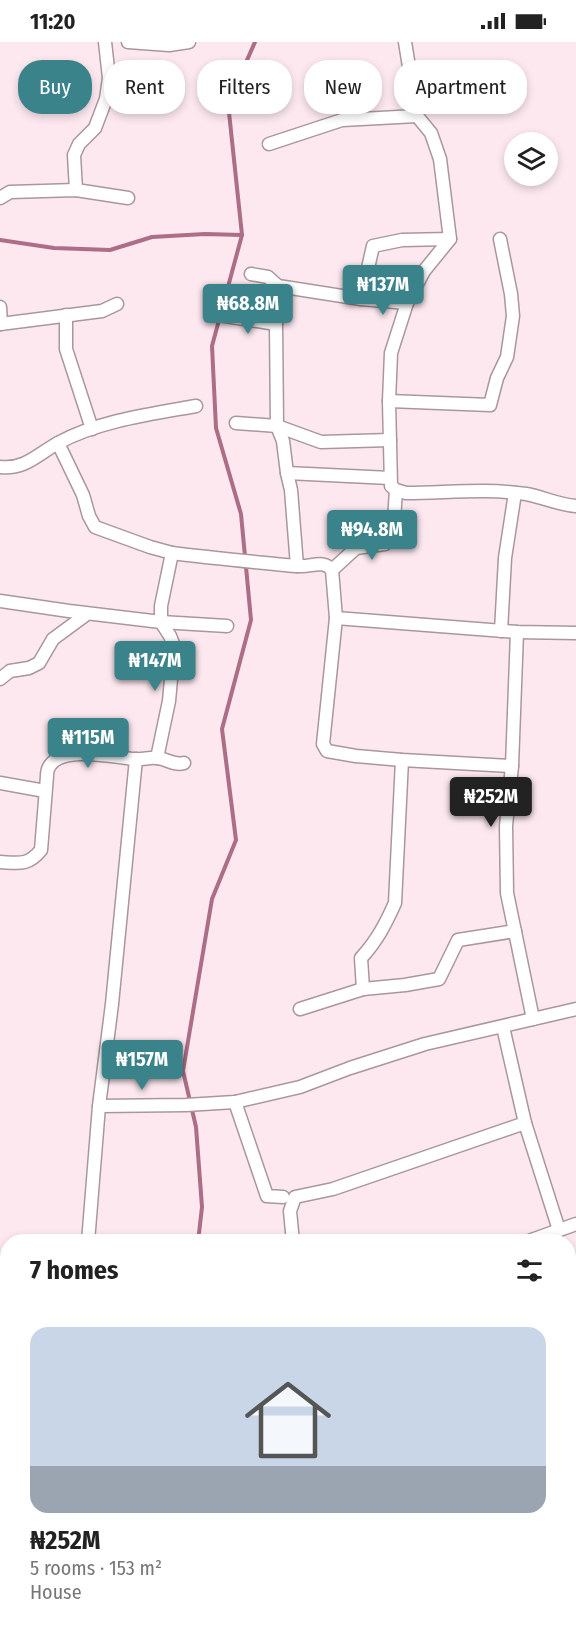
<!DOCTYPE html>
<meta charset="utf-8">
<style>
body{margin:0;font-family:"Fira Sans Condensed",sans-serif;background:#f2f2f2;color:#222;height:100vh;display:flex;flex-direction:column;font-size:22px;white-space:nowrap}
*{box-sizing:border-box;margin:0}
p{font-size:20px;color:#767676}
.icon{flex:none;width:33px;height:33px;fill:none;stroke:currentColor;stroke-width:2;stroke-linecap:round;stroke-linejoin:round}
.map{position:relative;flex:1;overflow:hidden}
.panel{position:absolute;left:0px;top:1192px;width:576px;height:404px;display:flex;flex-direction:column;background:#fff;border-radius:24px 24px 0 0;box-shadow:0 3px 9px #0003}
.panel>*{flex:none}
.guide{position:absolute;left:18px;top:18px;width:540px;height:54px;display:flex;gap:12px}
.fabs{position:absolute;left:504px;top:90px;display:grid;gap:12px}
.fabs a{display:grid;place-items:center;width:54px;height:54px;border-radius:50%;background:#fff;box-shadow:0 3px 9px #0003;font-size:30px}
.price{position:absolute;translate:-50% -51px;padding:0 14px;border-radius:6px;background:#3b838a;color:#fff;font-size:20px;line-height:39px;filter:drop-shadow(0 2px 3px #0008)}
.price::after{content:'';position:absolute;left:50%;top:36px;width:18px;height:14px;margin-left:-9px;background:inherit;clip-path:polygon(0 0,100% 0,50% 100%)}
.price.current{background:#222;color:#fff}
ul{padding:0;list-style:none}
li{display:grid;align-content:center;gap:12px;height:318px;padding:0 30px}
li span{display:grid;place-items:center;height:186px;border-radius:18px;color:#555}
li>.icon{margin-inline-start:auto}
span .icon{width:108px;height:108px;fill:#fffc;stroke-width:1}
li b{font-size:26px}
h2{display:flex;justify-content:space-between;align-items:center;height:72px;padding:0 30px;font-size:26px}
.pill{padding:0 21px;border-radius:24px;background:#fff;box-shadow:0 3px 9px #0003;font-size:21px;line-height:54px}
.pill.current{background:#3b838a;color:#fff}
.status{display:flex;justify-content:space-between;align-items:center;height:42px;padding:0 30px;background:#fff;direction:ltr}
.status svg{height:16px;fill:currentColor}
.map>svg:first-child{display:block}
.lines{fill:none;stroke-linecap:round;stroke-linejoin:round}
.stream{stroke:#ac6d87;stroke-width:4}
.minor-casing{stroke:#aa979e;stroke-width:15}
.minor{stroke:#fff;stroke-width:12}
</style>
<div class="status"><b>11:20</b><svg viewBox="0 0 49 12"><path d="M0 12V9h3v3zM5 12V6h3v6zM10 12V3h3v9zM15 12V0h3v12zM26 1h20v11H26zM47 4h2v5h-2z"/></svg></div>
<div class="map">
<svg width="576" height="1595" viewBox="0 0 576 1595">
<rect width="100%" height="100%" fill="#fde8f0"/>
<g class="lines">
<g class="stream">
<path d="M0,198l54,8 56,2 42,-13 53,-3 37,1"/>
<path d="M198,1200l4,-35 -6,-80 -13,-56 29,-172 24,-59 -14,-111 29,-109 -10,-106 -25,-86 -4,-82 30,-111 -14,-132 27,-61"/>
<path d="M0,1378l8,1"/>
<path d="M304,1588l4,7"/>
</g>
<defs>
<g id="minor">
<path d="M128,0l41,3 20,-3"/>
<path d="M405,0l12,74 14,17 9,26 10,80 -26,32 -17,32 -16,50 -2,48 2,85 5,4 10,3c40,0 80,-5 120,1 17,3 33,11 50,12"/>
<path d="M269,102l73,-24 75,-4"/>
<path d="M76,148l-2,-35 5,-11 16,-16 11,-29 3,-21 -4,-36"/>
<path d="M0,156l10,-6 66,-2 52,8"/>
<path d="M251,232l17,3 10,9 83,13 12,-53 29,-6 48,-1"/>
<path d="M278,244l-2,38 1,102 6,15 4,32 4,17 6,76"/>
<path d="M361,257l46,4"/>
<path d="M0,265l1,17"/>
<path d="M66,273v34l26,80"/>
<path d="M225,274l51,8"/>
<path d="M0,282l102,-13 15,-7"/>
<path d="M389,359l101,4 7,-27 10,-21 6,-41 -2,-22 -11,-55"/>
<path d="M236,381l41,3 44,16 69,-2"/>
<path d="M58,401l25,52 6,21 6,11 55,20 22,6"/>
<path d="M0,425c25,3 38,-13 58,-24 40,-22 93,-29 138,-37"/>
<path d="M287,431l103,5"/>
<path d="M332,528l24,-22 29,-4 8,-8 3,-46"/>
<path d="M0,559l69,10 92,11v-16l11,-53c31,4 62,7 93,10 12,1 25,3 37,3 11,0 22,-6 30,4l4,48 181,14 59,1"/>
<path d="M336,576l-13,126 4,7 29,5 46,4 110,6"/>
<path d="M161,580l66,4"/>
<path d="M501,589l4,-73 10,-65"/>
<path d="M517,590l-5,134 -6,60 1,67 26,126"/>
<path d="M0,637l10,-8 19,-3 10,-5 14,-24 34,-25"/>
<path d="M157,716l12,-57 5,-55 -4,-10 -9,-14"/>
<path d="M0,741l45,8"/>
<path d="M0,820c19,1 28,4 41,-12l6,-74c0,-3 0,-6 2,-9 11,-22 66,-10 85,-8 8,1 16,-2 23,-1 11,1 17,8 27,5"/>
<path d="M363,947l-2,-31c16,-17 25,-35 34,-55l7,-143"/>
<path d="M300,967l63,-20 42,-4 34,-6 19,-39 57,-9"/>
<path d="M503,985l22,96 34,107"/>
<path d="M235,1060l32,94 16,1"/>
<path d="M99,1064l87,-1 49,-3 65,-15 50,-19 75,-24 151,-35"/>
<path d="M88,1200l11,-136 13,-102 24,-245"/>
<path d="M293,1200l-3,-31 5,-14 38,-8 192,-66"/>
<path d="M526,1200l50,-18"/>
<path d="M0,1257l8,4"/>
<path d="M0,1492l2,-14"/>
<path d="M16,1595l3,-7"/>
</g>
</defs>
<use href="#minor" class="minor-casing"/>
<use href="#minor" class="minor"/>
</g>
</svg>
<div class="fabs">
<a><svg class="icon" aria-label="layers" viewBox="0 0 24 24"><path d="M12 4l9 5-9 5-9-5zM3 14l9 5 9-5"/></svg></a>
</div>
<b class="price" style="left:383px;top:274px">₦137M</b>
<b class="price" style="left:248px;top:293px">₦68.8M</b>
<b class="price" style="left:372px;top:519px">₦94.8M</b>
<b class="price" style="left:155px;top:650px">₦147M</b>
<b class="price" style="left:88px;top:727px">₦115M</b>
<b class="price current" style="left:491px;top:786px">₦252M</b>
<b class="price" style="left:142px;top:1049px">₦157M</b>
<div class="guide">
<a class="pill current">Buy</a>
<a class="pill">Rent</a>
<a class="pill">Filters</a>
<a class="pill">New</a>
<a class="pill">Apartment</a>
</div>
<section class="panel">
<h2>7 homes<svg class="icon" aria-label="filters" viewBox="0 0 24 24"><path d="M4 7h16M4 17h16"/><circle cx="9" cy="7" r="2"/><circle cx="15" cy="17" r="2"/></svg></h2>
<ul>
<li><span style="background:linear-gradient(#c9d6e8 75%,#9aa5b1 0)"><svg class="icon" aria-label="home" viewBox="0 0 24 24"><path d="M3 11l9-7 9 7M6 9v11h12V9"/></svg></span><div><b>₦252M</b><p>5 rooms · 153 m²</p><p>House</p></div></li>
</ul>
</section>
</div>
